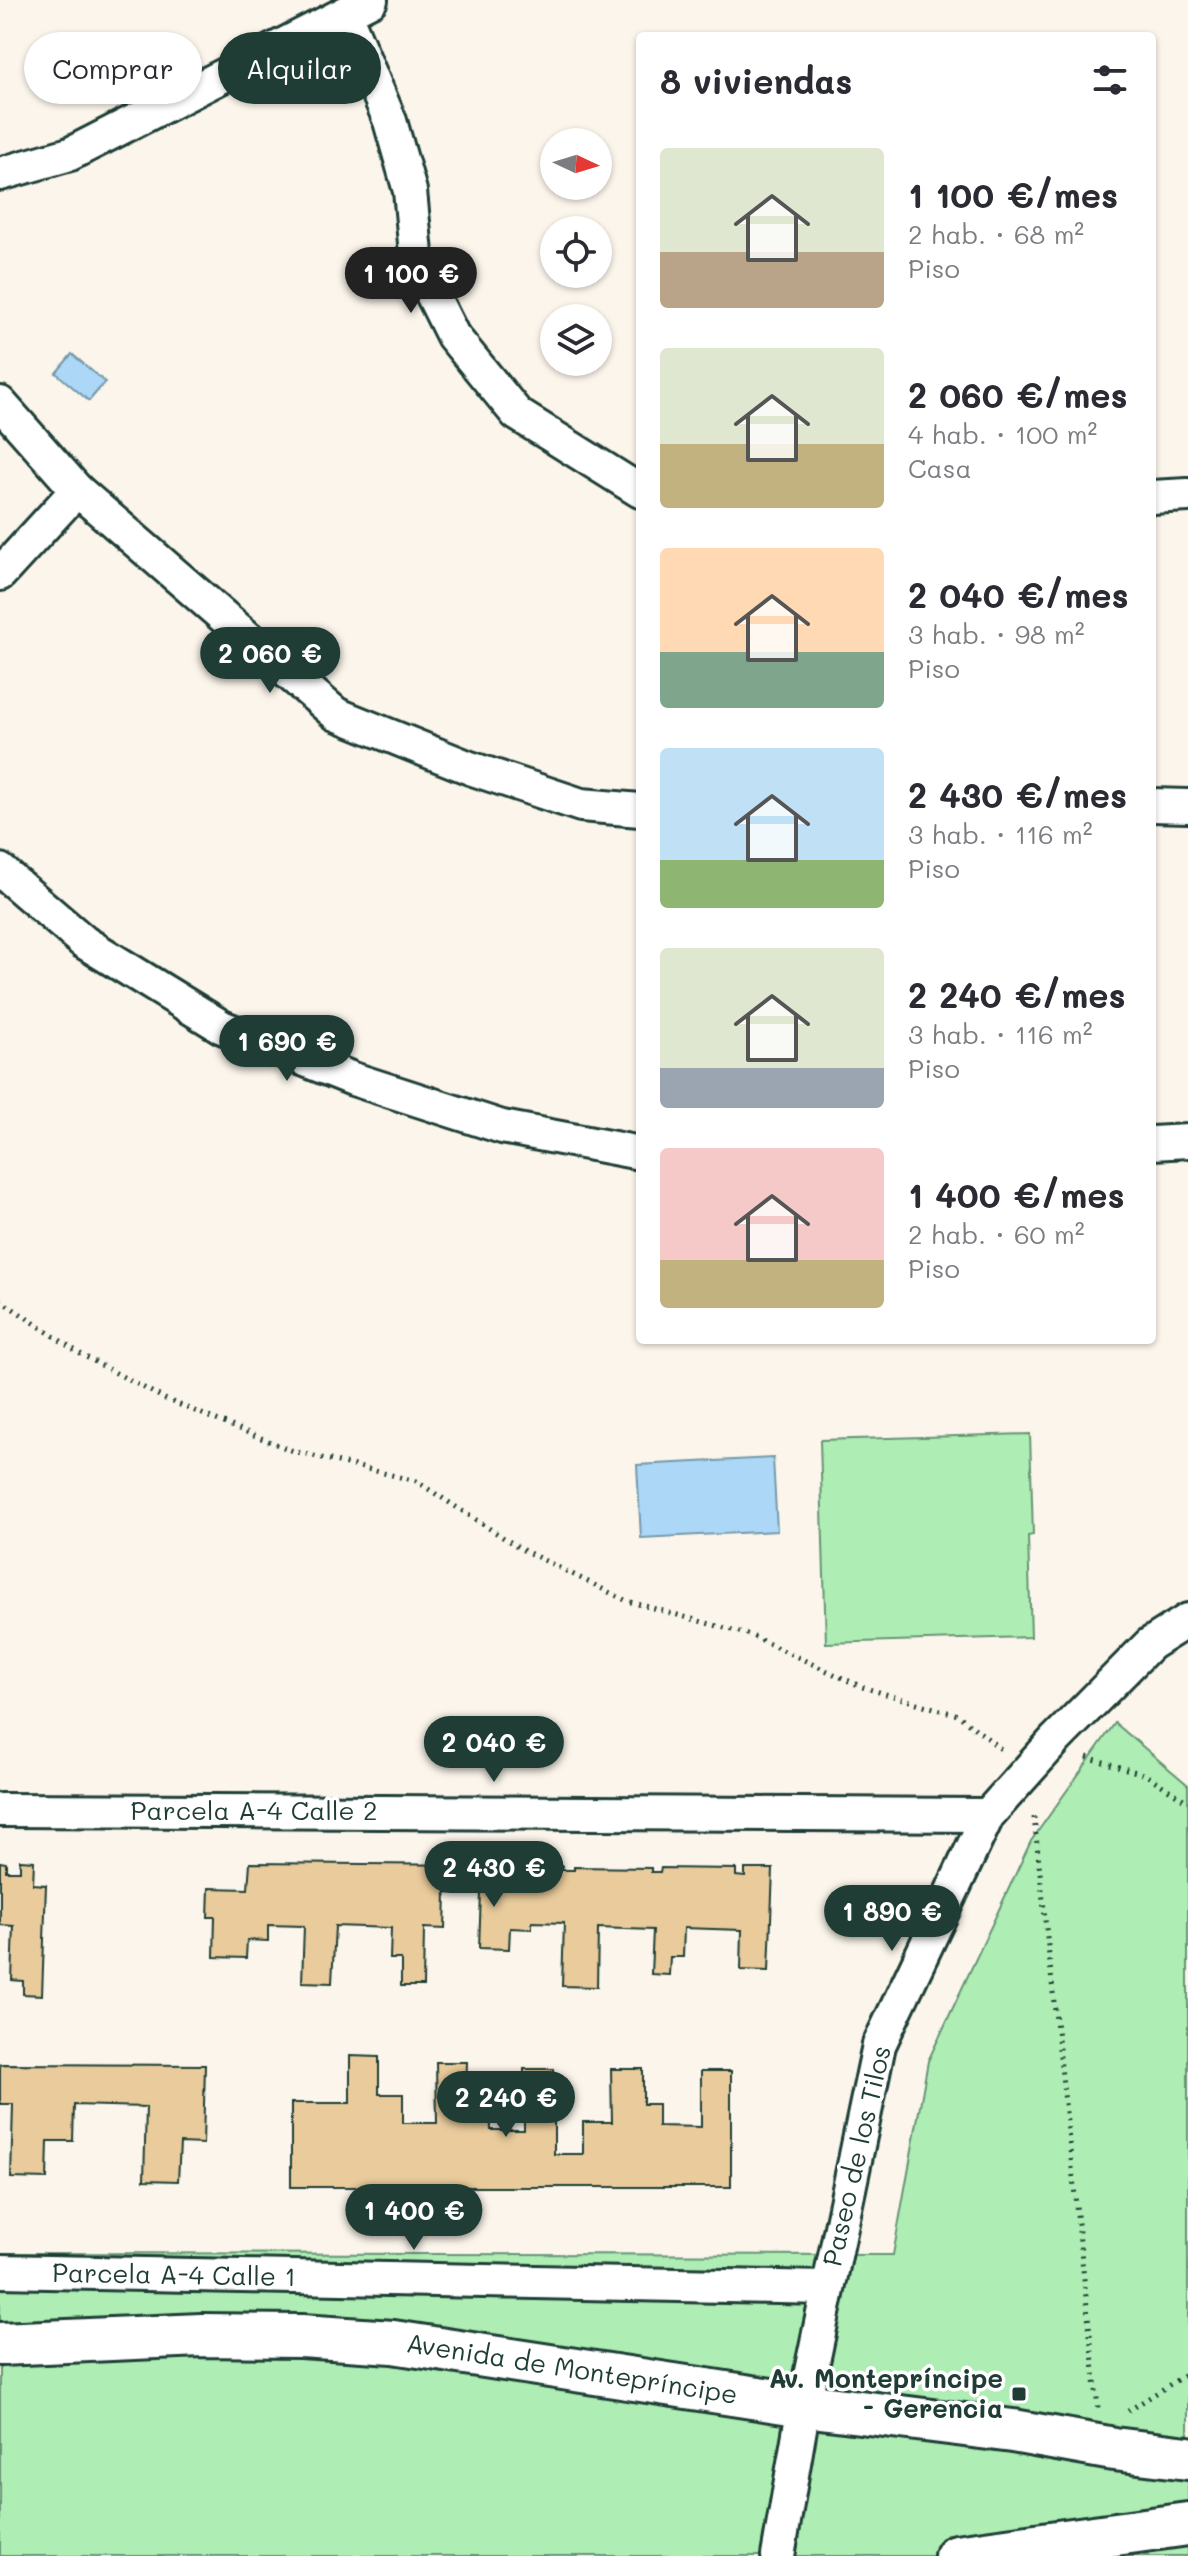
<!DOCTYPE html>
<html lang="es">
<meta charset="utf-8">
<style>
body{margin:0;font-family:Mali,sans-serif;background:#f7f7f7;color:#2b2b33;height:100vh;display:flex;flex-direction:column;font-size:30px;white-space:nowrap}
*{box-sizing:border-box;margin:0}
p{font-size:26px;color:#7c7c81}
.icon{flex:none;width:44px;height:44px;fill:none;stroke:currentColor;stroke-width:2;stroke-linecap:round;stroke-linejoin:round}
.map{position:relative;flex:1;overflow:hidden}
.panel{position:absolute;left:636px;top:32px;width:520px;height:1312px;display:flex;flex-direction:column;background:#fff;border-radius:8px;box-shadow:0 2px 6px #0004}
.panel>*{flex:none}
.hud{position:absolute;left:24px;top:32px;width:492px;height:72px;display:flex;gap:16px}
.needle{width:52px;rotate:94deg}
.fabs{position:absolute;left:540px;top:128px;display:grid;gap:16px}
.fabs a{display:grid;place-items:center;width:72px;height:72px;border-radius:50%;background:#fff;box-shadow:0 2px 6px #0004;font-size:40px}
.price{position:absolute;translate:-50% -68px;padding:0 18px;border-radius:28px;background:#1f3d34;color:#fff;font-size:26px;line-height:52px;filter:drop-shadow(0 2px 4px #0008)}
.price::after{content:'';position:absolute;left:50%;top:48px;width:24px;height:18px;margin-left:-12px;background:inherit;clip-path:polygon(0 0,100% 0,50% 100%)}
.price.on{background:#222;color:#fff}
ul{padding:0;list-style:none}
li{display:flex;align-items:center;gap:24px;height:200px;padding:0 24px}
li span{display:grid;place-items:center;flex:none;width:224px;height:160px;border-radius:8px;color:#555}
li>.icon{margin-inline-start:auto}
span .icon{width:96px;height:96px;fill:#fffc;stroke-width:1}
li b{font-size:34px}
h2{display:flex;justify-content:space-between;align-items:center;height:96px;padding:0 24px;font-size:34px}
.pill{padding:0 28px;border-radius:36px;background:#fff;box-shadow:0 2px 6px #0004;font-size:28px;line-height:72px}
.pill.on{background:#1f3d34;color:#fff}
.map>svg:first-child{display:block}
.green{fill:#aeedb4;stroke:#669574;stroke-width:2}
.water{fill:#acd7f7;stroke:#7499a9;stroke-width:2}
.building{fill:#e9cb9c;stroke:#1f3d34;stroke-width:2}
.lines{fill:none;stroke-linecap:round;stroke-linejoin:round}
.minor-casing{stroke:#1f3d34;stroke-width:38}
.tertiary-casing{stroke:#1f3d34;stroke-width:48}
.path{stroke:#1f3d34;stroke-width:5;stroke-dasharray:2 6;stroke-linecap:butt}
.minor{stroke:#fff;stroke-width:32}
.tertiary{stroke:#fff;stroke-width:42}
.poi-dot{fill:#1f3d34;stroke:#fff;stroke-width:3}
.labels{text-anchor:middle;stroke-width:7;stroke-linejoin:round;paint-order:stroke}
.street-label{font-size:26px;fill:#1f3d34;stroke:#fff}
.poi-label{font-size:26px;font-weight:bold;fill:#1f3d34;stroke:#fff;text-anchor:end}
</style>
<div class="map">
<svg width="1188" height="2556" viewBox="0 0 1188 2556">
<rect width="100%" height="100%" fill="#fbf5eb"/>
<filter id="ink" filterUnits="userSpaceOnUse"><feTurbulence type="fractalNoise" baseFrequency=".0125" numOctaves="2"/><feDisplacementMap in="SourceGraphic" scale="16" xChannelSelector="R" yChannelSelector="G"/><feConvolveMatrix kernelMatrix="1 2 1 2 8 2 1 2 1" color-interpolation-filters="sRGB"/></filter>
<g filter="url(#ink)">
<g class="green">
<path d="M1030,1434l3,101 -5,1 3,101 -205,6 -6,-203z"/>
<path d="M1115,1723l73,62v771h-1188v-303l893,2 35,-194 103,-220z"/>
</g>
<g class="water">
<path d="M72,354l33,28 -16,19 -33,-28z"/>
<path d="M773,1458l4,73 -136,7 -4,-73z"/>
</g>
<g class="building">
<path d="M20,1860l14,1 -1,23 13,1 -4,110 -19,-1v-13l-11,-1 2,-54 -14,-1v-63l6,1v8h14z"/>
<path d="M250,1863l225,2v9h9v-9l78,1v4h12v-3l77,1v4h9l1,-4 75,1v7l9,1v-8h28l-4,102 -28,-1 1,-40 -58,-2 -1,29h-13l-1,18 -18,-1 2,-44 -55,-2 -1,59 -35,-1 2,-63 -32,-1v7l-22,-1 -1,21 -30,-1 2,-55 -35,-1 -1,37 -21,-1 -1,58h-22v-27h-11l1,-31 -56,-2 -3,57 -30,-1 2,-56 -36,-1v16l-21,-1 -1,18 -32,-1 1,-40h-7l1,-29 39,1z"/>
<path d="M350,2056l29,1v37h24v29h34l-1,-61h31l-1,29h24l1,39h33v-61h30v85h29v-32h29l-1,-53h32v35h15v22l43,1v-56h30v116h-440v-84h59z"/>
<path d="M0,2064l205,1 -2,79 -23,-1 -2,38 -34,-1 2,-73 -72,-2 -1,36h-25l-1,38 -36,-1 2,-74h-13z"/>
</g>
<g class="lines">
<defs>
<g id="minor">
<path d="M345,14l45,107 20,70 7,73 36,72 64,78 123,77"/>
<path d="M0,174l70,-20 301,-154"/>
<path d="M0,403l77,87 259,224 134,54 111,37 59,5"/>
<path d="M1152,497l36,-2"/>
<path d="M0,574l77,-84"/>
<path d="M1152,805l36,1"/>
<path d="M0,870l84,72 138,85 131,52 149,48 138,26"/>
<path d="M1152,1143l36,-2"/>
<path d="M0,1810l988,5"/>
<path d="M0,2271l827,17"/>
<path d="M778,2556l26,-151 75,-360 109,-230 68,-76 94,-95 38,-24"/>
</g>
<g id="tertiary">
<path d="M0,2344l201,-9 100,1 92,6 411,63 209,26 101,18 74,9"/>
<path d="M956,2556l232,-32"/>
</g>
</defs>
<use href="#minor" class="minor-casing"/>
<use href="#tertiary" class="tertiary-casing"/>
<g class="path">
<path d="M0,1300l82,55 83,44 128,52 123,30 105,68 106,52 123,34 112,52 96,28 43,34"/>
<path d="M1087,1757l59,18 42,27"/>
<path d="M1034,1817l64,591"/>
<path d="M1128,2411l60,-38"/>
</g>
<use href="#minor" class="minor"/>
<use href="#tertiary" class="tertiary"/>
</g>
</g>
<rect class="poi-dot" x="1011" y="2386" width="16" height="16" rx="4"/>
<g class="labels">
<g class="street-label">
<text x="254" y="1820">Parcela A-4 Calle 2</text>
<text transform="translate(857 2156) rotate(-77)" y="9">Paseo de los Tilos</text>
<text transform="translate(174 2275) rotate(1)" y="9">Parcela A-4 Calle 1</text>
<text transform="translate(572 2369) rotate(9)" y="9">Avenida de Montepríncipe</text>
</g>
<g class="poi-label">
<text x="1003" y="2388">Av. Montepríncipe<tspan x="1003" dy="30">- Gerencia</tspan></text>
</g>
</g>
</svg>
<div class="fabs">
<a><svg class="needle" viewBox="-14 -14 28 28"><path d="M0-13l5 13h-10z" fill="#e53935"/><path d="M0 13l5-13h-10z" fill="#7c7c81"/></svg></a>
<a><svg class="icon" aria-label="locate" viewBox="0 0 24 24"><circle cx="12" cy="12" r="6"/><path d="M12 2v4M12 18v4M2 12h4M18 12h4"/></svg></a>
<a><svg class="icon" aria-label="layers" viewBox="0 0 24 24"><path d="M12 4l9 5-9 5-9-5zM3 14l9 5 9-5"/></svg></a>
</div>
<b class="price on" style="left:411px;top:315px">1 100 €</b>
<b class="price" style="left:270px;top:695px">2 060 €</b>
<b class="price" style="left:287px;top:1083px">1 690 €</b>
<b class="price" style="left:494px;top:1784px">2 040 €</b>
<b class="price" style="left:494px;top:1909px">2 430 €</b>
<b class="price" style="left:892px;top:1953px">1 890 €</b>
<b class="price" style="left:506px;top:2139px">2 240 €</b>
<b class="price" style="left:414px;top:2252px">1 400 €</b>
<div class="hud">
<a class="pill">Comprar</a>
<a class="pill on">Alquilar</a>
</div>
<section class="panel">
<h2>8 viviendas<svg class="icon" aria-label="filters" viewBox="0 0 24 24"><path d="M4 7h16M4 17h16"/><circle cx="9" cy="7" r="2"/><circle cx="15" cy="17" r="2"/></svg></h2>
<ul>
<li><span style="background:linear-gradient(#dfe7d0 65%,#b9a48a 0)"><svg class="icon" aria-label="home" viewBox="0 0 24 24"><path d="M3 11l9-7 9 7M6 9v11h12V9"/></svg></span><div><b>1 100 €/mes</b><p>2 hab. · 68 m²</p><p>Piso</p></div></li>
<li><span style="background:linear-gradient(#dfe7d0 60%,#c2b280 0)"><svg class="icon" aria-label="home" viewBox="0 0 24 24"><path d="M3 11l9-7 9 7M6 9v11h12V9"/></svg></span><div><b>2 060 €/mes</b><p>4 hab. · 100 m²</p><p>Casa</p></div></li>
<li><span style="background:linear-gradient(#ffd9b3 65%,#7fa58c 0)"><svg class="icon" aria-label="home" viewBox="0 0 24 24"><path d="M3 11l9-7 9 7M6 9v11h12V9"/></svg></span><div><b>2 040 €/mes</b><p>3 hab. · 98 m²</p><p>Piso</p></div></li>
<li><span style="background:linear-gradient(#bfe0f5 70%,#8fb573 0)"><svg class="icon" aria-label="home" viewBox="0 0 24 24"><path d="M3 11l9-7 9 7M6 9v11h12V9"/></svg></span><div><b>2 430 €/mes</b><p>3 hab. · 116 m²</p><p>Piso</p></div></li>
<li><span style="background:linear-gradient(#dfe7d0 75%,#9aa5b1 0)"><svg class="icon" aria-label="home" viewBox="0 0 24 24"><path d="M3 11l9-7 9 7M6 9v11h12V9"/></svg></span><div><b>2 240 €/mes</b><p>3 hab. · 116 m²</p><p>Piso</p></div></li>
<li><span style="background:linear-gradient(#f6c9c9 70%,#c2b280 0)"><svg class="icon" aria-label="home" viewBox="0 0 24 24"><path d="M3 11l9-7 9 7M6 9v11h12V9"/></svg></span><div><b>1 400 €/mes</b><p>2 hab. · 60 m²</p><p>Piso</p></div></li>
</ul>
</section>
</div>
